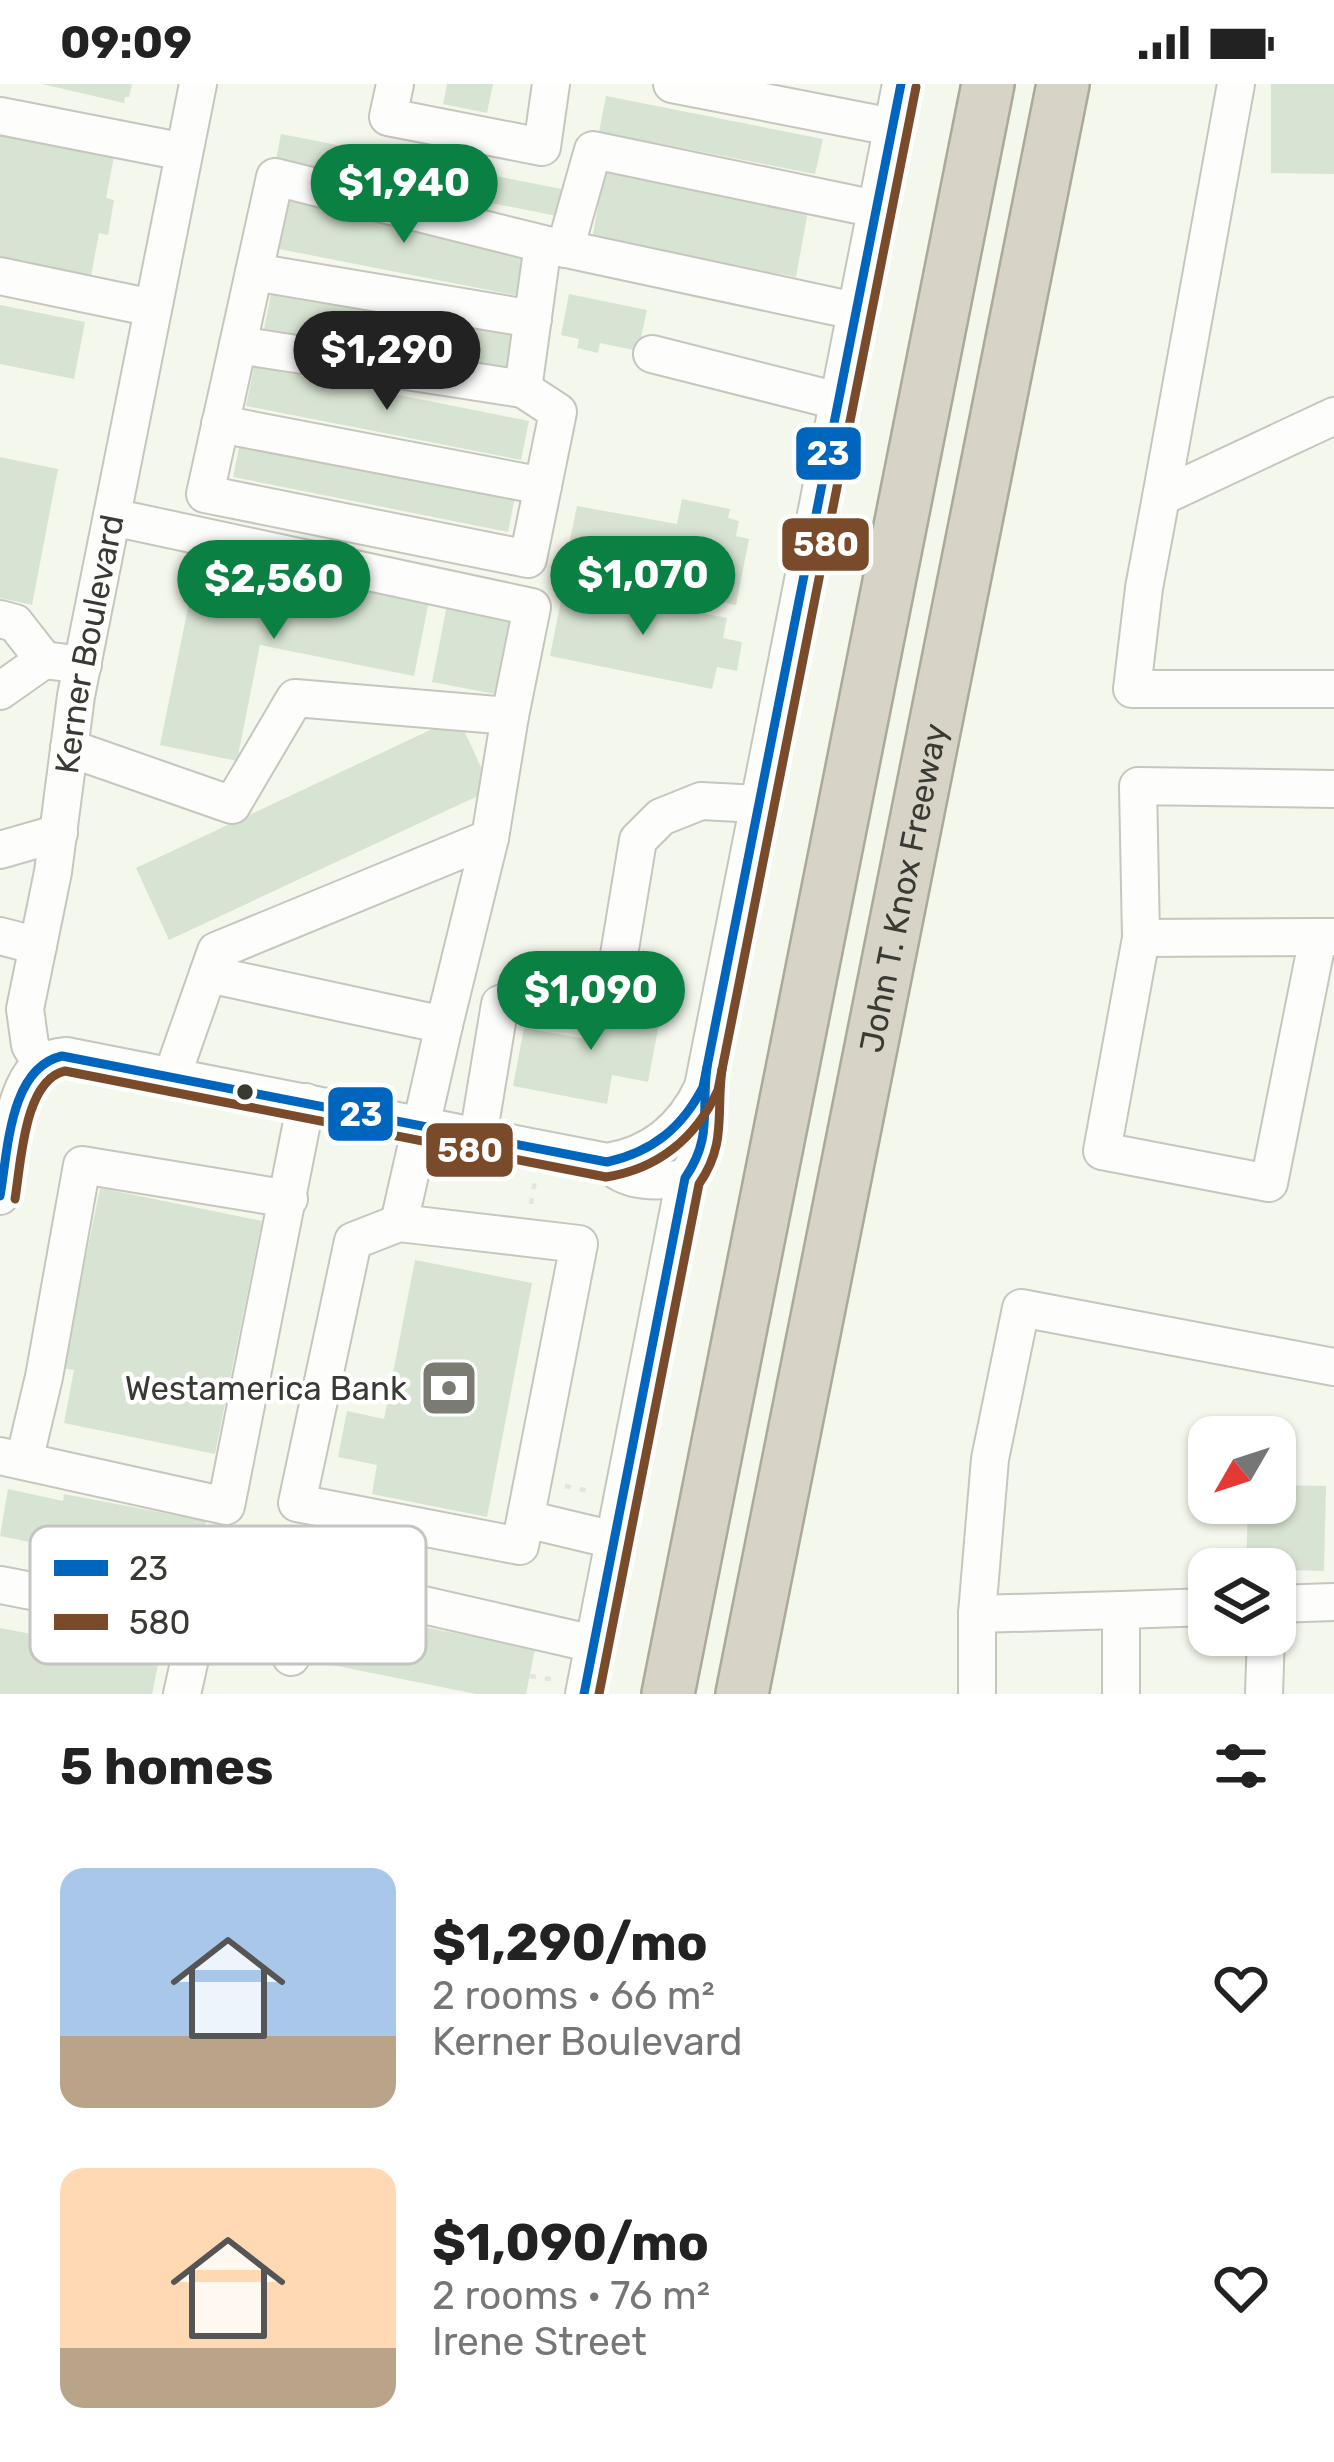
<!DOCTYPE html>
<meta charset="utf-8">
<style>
body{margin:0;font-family:Rubik,sans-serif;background:#f2f2f2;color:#222;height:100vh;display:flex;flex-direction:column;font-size:45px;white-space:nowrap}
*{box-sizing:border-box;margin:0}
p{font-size:39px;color:#767676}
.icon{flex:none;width:66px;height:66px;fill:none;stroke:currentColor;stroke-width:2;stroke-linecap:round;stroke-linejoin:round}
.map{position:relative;height:1610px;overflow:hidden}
.side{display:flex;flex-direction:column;background:#fff;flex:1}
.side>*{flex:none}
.needle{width:78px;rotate:231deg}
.fabs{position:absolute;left:1188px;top:1332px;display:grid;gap:24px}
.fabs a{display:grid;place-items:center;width:108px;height:108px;border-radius:24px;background:#fff;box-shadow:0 3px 9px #0004;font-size:60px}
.price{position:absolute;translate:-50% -102px;padding:0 27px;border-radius:42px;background:#0b8043;color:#fff;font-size:39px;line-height:78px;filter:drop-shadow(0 3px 6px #0008)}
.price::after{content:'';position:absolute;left:50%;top:72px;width:36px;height:27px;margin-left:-18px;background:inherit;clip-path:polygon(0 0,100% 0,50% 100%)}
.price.current{background:#222;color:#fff}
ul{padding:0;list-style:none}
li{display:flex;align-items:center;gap:36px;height:300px;padding:0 60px}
li span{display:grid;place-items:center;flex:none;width:336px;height:240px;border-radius:24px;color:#555}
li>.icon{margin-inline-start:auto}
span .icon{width:144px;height:144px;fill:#fffc;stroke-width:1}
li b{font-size:51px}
h2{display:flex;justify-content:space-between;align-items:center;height:144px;padding:0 60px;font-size:51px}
.status{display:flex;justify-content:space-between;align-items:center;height:84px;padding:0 60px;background:#fff;direction:ltr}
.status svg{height:33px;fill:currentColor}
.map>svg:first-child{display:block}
.building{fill:#d8e4d3}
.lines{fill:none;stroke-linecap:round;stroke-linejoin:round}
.minor-casing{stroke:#c5c7be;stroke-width:40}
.highway-casing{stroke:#aba998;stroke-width:56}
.path{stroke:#e4e4e1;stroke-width:4.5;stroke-dasharray:6 9;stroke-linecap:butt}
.minor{stroke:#fdfefc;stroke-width:36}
.highway{stroke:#d7d4c7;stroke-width:51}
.bus-1-casing{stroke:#fff;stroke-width:18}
.bus-2-casing{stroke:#fff;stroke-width:18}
.bus-1{stroke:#0065bd;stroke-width:9}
.bus-2{stroke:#7a4b2a;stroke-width:9}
.bus-dot{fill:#393a33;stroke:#fff;stroke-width:4.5}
.labels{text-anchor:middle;stroke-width:9;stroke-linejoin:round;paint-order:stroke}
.street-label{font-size:33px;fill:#393a33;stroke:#fff}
.poi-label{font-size:33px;fill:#393a33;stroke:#fff;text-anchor:end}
.key{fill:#fff;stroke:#c4c4c2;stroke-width:3}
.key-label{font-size:33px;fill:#393a33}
.line-badge{stroke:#fff;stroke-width:4.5}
.badge-label{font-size:33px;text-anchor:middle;font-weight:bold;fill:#fff}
</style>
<div class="status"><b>09:09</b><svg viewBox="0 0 49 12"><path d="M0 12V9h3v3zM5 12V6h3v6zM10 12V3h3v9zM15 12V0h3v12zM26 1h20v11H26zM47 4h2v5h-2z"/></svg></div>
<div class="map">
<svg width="1334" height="1610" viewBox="0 0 1334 1610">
<rect width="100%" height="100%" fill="#f4f7ec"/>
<g class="building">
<path d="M42,0h90l-3,13h-4l-1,6z"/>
<path d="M447,0h46l-6,29 -44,-9z"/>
<path d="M1271,0h63v90l-63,-1z"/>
<path d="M606,12l217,43 -8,35 -216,-42z"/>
<path d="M0,45l115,22 -9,47 8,2 -6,35 -9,-2 -8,43 -91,-17z"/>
<path d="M281,50l281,55 -5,27 -281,-56z"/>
<path d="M604,88l204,39 -12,66 -204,-38z"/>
<path d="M290,112l240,47 -11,53 -240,-47z"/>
<path d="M272,205l241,47 -8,40 -241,-47z"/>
<path d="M569,210l78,16 -9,41 -38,-8 -2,10 -21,-5 2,-9 -18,-4z"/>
<path d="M0,221l85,17 -11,57 -74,-15z"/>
<path d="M254,282l275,55 -8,39 -275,-54z"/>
<path d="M241,354l275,54 -8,40 -275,-55z"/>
<path d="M0,373l58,12 -26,136 -32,-7z"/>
<path d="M682,415l48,10 -2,9 11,3 -3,15 13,3 -13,66 -172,-36 13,-63 100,18z"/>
<path d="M199,470l230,47 -15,75 -154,-31 -23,116 -77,-16z"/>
<path d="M564,501l163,33 -4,20 19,4 -5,29 -20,-4 -5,22 -162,-33z"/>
<path d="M447,521l73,14 -15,77 -73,-14z"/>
<path d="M458,633l27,59 -5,19 -311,145 -33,-72z"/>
<path d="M595,912l67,12 -14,74 -36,-7 -5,29 -94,-18 11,-58 63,11z"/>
<path d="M100,1104l162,33 -47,233 -151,-31 10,-53 -11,-2z"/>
<path d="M415,1176l117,23 -45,234 -115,-23 5,-29 -39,-8 9,-46 37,8z"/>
<path d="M1275,1401l51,1 -2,85 -78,-2 2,-66h27z"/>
<path d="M8,1405l55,12 1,-7 142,27 -14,72 -142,-28 4,-18 -54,-11z"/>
<path d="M338,1526l197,39 -9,45h-50l-149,-30z"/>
<path d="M41,1532l122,25 -11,53h-152v-66l37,7z"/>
</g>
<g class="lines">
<defs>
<g id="minor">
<path d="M395,0l-7,33 154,30 9,-63"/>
<path d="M672,0l220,43"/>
<path d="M1236,0l-75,413 173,-81"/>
<path d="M0,32l184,36"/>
<path d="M543,160l-268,-67 -70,317 323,65 30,-147 -35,-23 20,-145 312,67"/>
<path d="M565,165l28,-99 283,59"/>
<path d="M254,188l279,47"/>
<path d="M0,192l153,32"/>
<path d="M238,261l285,44"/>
<path d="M652,270l186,47"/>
<path d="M220,340l323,62"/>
<path d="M1161,413l-17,91 -12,101h202"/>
<path d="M112,433l420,90 -22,109"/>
<path d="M0,535l15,4 29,37"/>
<path d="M0,607l44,-31 39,5"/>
<path d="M69,664l163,57 63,-107 215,18 -20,122 -274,113 -44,125"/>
<path d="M1334,705l-196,-3 3,152 -39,213 167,32 49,-246h16"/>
<path d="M0,766l59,-17"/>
<path d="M0,852l38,10"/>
<path d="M1141,854l177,-1"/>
<path d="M208,890l236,51 -45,198"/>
<path d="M444,941l46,-187"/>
<path id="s1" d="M41,980l-11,-19 -5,-36 28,-137 23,-176 122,-612"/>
<path d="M478,1053l22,-133 117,-37 21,-127 23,-23 40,-16 58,3"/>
<path d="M607,1078c19,22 52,20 78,16"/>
<path d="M0,1112c7,-35 12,-107 39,-130 8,-7 17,-9 27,-10l541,106c45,-7 77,-34 96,-75l198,-1003"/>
<path d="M399,1139l180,21 -59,302 -223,-43 56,-262z"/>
<path d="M0,1372l226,50 80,-404"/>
<path d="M24,1377l20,-84 38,-212 207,34"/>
<path d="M526,1435l88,21"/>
<path d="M0,1501l198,38 -16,71"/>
<path d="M1275,1520l59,-2"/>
<path d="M977,1530l13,-155 31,-151 313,59"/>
<path d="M291,1573l14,-79 289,66"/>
<path d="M584,1610l101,-516c23,-28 24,-56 18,-91"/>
<path d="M977,1610v-80l144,-4"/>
<path d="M1121,1610v-84l88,-3"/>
<path d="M1264,1610l2,-59"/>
</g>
<g id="highway">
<path d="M668,1610l320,-1610"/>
<path id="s2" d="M742,1610l321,-1610"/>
</g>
</defs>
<use href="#minor" class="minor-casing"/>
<use href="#highway" class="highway-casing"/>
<g class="path">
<path d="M531,1120l4,-24"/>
<path d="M565,1402l24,5"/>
<path d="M530,1592l26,4"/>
</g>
<use href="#minor" class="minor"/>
<use href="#highway" class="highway"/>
<defs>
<g id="bus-1">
<path d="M0,1112c8,-44 9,-128 62,-140l545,106c45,-10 75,-34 96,-75l198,-1003"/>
<path d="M584,1610l101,-516c28,-41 16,-66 22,-111"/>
</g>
<g id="bus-2">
<path d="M15,1115c6,-36 9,-119 50,-128l541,106c52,-8 90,-39 112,-87l198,-1003"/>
<path d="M599,1610l100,-510c28,-40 17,-71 23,-115"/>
</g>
</defs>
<use href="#bus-1" class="bus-1-casing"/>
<use href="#bus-2" class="bus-2-casing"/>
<use href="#bus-1" class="bus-1"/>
<use href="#bus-2" class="bus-2"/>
</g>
<defs>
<symbol id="bank-square" viewBox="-11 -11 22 22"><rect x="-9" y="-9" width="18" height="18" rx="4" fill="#7a7c74" stroke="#fff"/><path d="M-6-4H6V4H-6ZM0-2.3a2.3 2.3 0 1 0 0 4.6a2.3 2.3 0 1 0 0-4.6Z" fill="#fff"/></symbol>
</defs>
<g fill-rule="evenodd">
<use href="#bank-square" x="416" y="1271" width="66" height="66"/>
</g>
<circle class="bus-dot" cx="245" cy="1008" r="10"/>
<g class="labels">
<g class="street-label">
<text dy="12" stroke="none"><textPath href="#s1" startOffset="429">Kerner Boulevard</textPath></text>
<text dy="12" stroke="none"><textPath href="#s2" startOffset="822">John T. Knox Freeway</textPath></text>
</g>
<g class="poi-label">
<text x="407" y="1316">Westamerica Bank</text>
</g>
</g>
<rect x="30" y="1442" width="396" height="138" rx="18" class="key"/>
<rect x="54" y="1476" width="54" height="16" fill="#0065bd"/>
<rect x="54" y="1530" width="54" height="16" fill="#7a4b2a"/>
<g class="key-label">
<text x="129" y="1496">23</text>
<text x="129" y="1550">580</text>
</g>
<g class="line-badge">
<rect x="794" y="341" width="69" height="57" rx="12" fill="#0065bd"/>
<rect x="780" y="432" width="91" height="57" rx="12" fill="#7a4b2a"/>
<rect x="326" y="1001" width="69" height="58" rx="12" fill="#0065bd"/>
<rect x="424" y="1037" width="91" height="58" rx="12" fill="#7a4b2a"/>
</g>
<g class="badge-label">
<text x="828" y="381">23</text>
<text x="826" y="472">580</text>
<text x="361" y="1042">23</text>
<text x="470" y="1078">580</text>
</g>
</svg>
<div class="fabs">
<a><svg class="needle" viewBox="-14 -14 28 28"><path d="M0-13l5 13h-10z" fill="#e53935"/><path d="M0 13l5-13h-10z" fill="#767676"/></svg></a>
<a><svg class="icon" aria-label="layers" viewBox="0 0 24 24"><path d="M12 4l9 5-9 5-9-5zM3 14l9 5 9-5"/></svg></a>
</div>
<b class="price" style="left:404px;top:162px">$1,940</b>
<b class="price current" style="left:387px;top:329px">$1,290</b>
<b class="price" style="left:643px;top:554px">$1,070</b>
<b class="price" style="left:274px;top:558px">$2,560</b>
<b class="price" style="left:591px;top:969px">$1,090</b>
</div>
<section class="side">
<h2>5 homes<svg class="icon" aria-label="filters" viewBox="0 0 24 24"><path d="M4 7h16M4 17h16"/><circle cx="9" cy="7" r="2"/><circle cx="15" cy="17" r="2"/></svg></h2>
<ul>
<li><span style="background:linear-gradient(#a9c7e8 70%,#b9a48a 0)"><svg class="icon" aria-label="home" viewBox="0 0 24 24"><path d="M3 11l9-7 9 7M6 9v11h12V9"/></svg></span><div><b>$1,290/mo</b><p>2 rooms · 66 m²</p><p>Kerner Boulevard</p></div><svg class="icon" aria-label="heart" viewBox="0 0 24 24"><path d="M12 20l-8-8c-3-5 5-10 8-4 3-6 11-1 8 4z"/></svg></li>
<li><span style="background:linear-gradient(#ffd9b3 75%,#b9a48a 0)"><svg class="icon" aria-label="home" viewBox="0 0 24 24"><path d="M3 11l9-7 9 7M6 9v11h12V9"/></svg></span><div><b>$1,090/mo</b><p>2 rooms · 76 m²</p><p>Irene Street</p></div><svg class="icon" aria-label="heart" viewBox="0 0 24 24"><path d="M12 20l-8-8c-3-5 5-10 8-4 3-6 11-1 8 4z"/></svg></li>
</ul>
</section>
